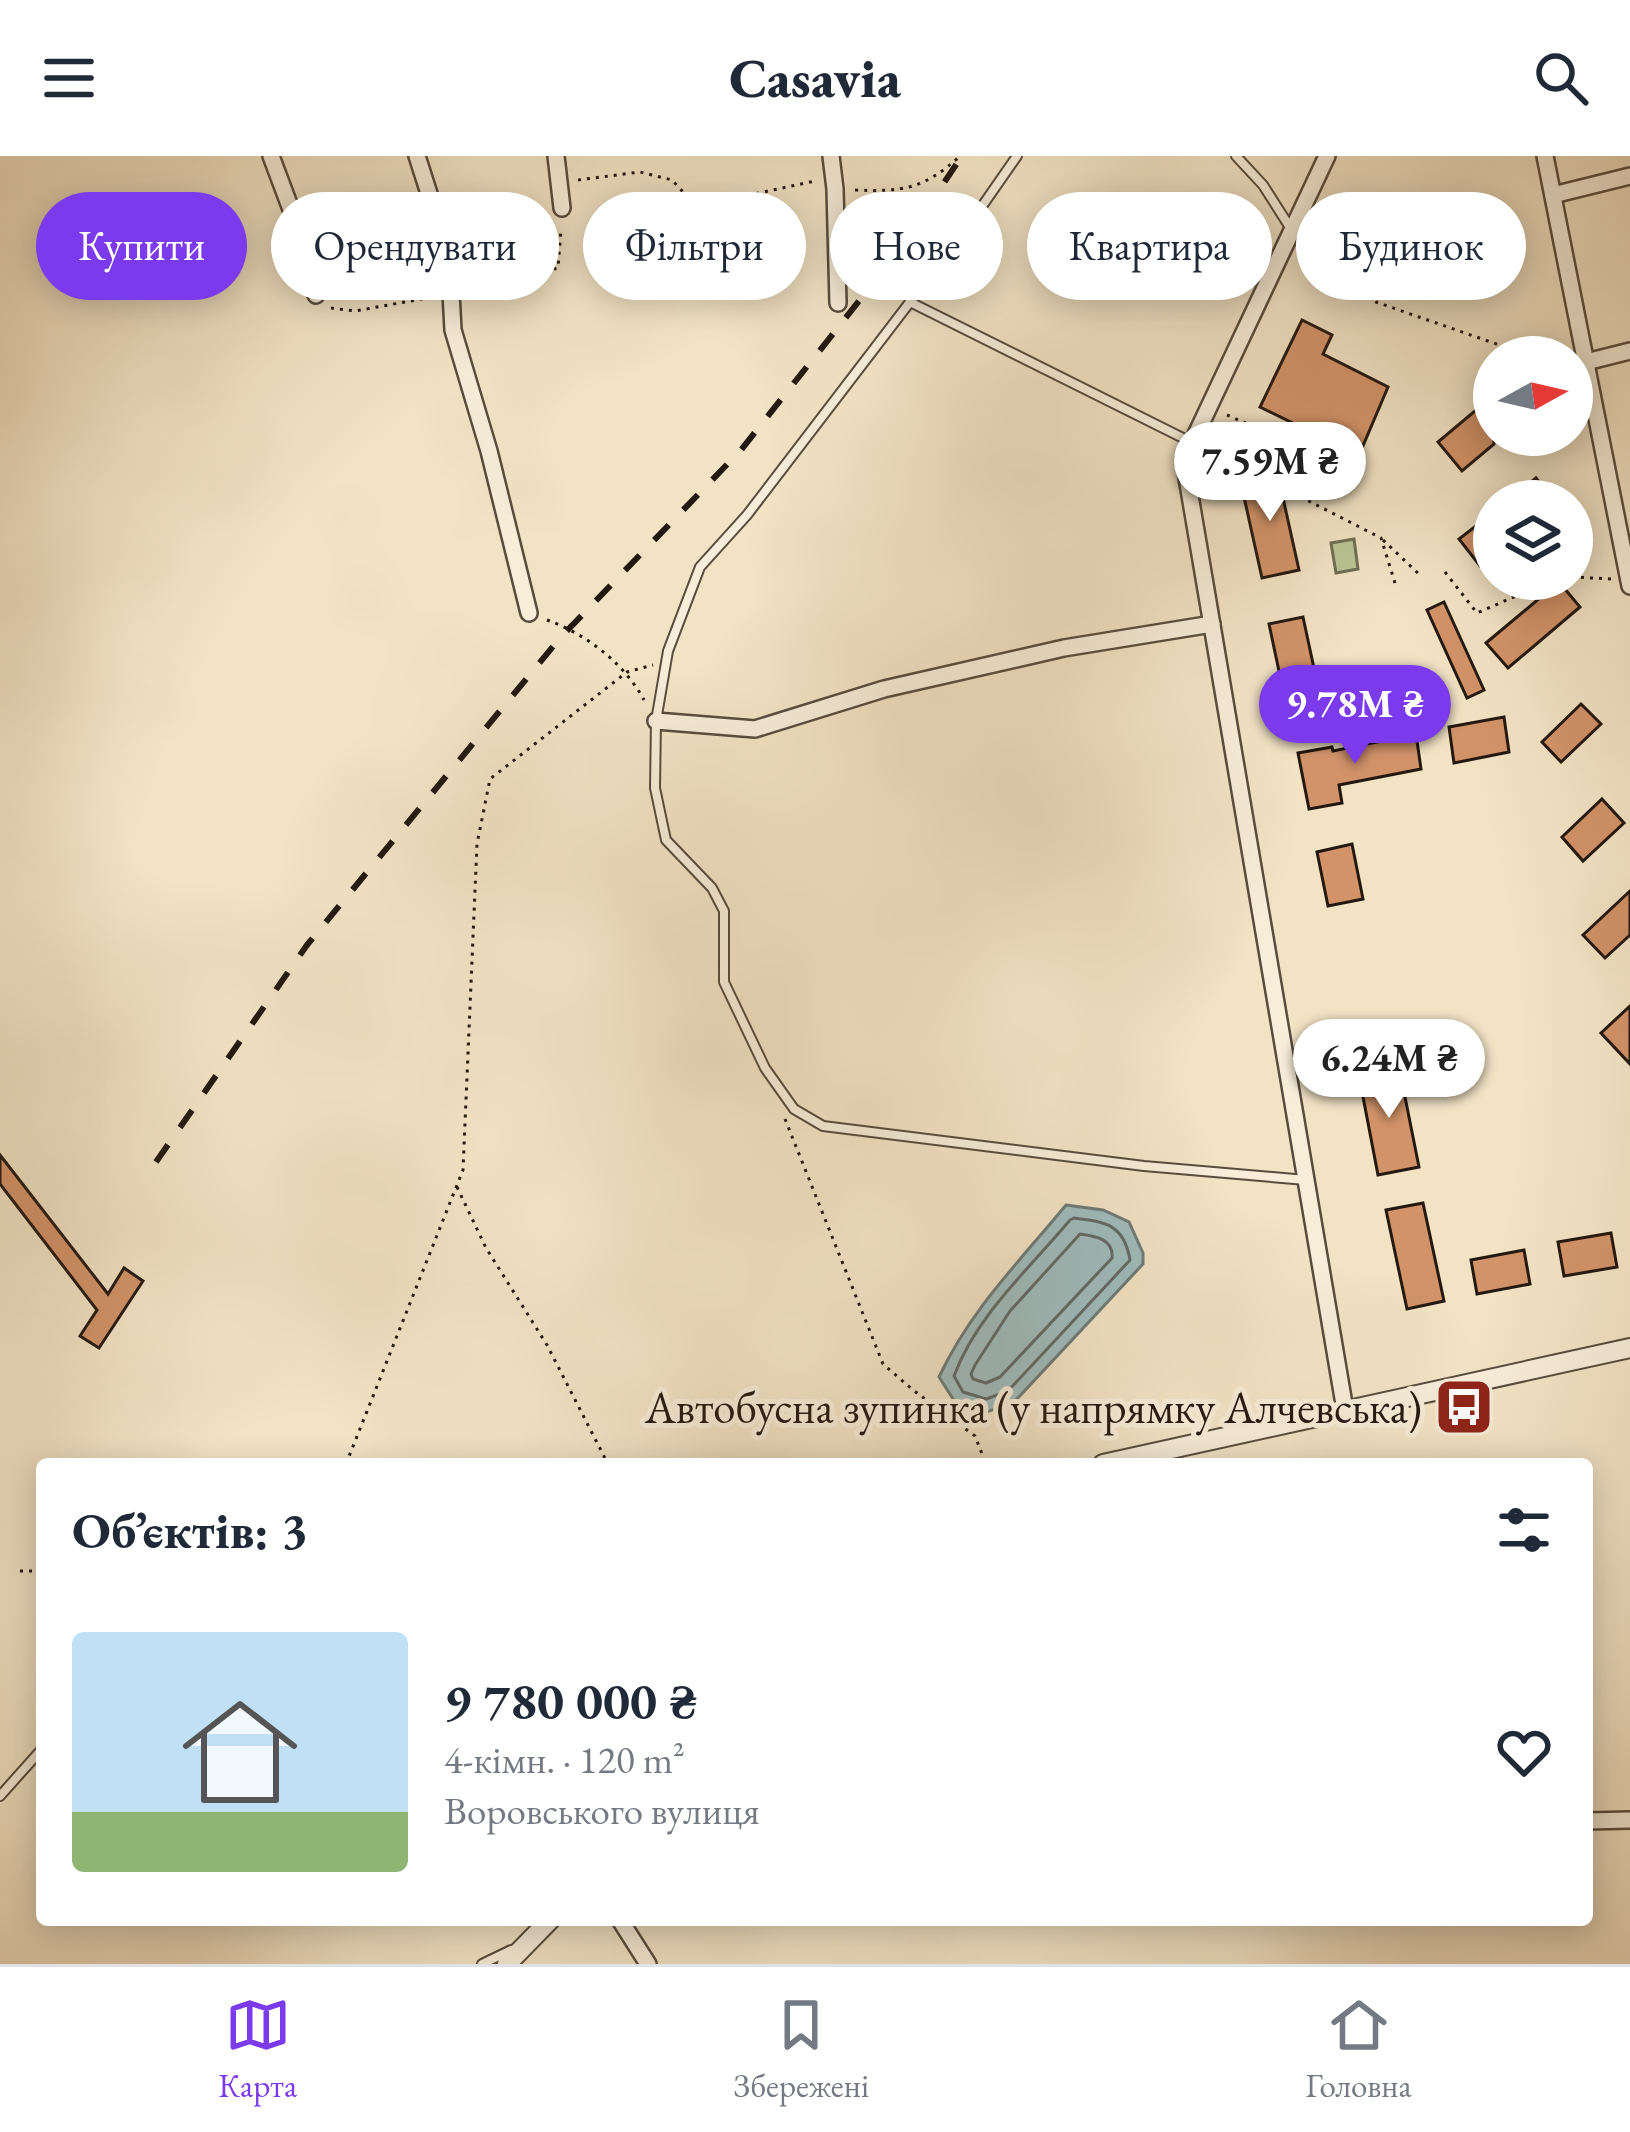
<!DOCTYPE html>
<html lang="uk">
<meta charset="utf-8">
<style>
body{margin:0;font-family:"EB Garamond",serif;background:#f6f6f7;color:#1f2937;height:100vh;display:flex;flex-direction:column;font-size:45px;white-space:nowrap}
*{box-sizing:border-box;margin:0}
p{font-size:39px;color:#747a83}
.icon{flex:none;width:66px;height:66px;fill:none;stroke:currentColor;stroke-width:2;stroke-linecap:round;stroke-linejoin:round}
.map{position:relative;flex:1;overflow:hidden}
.side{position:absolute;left:36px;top:1302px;width:1557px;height:468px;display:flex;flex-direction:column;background:#fff;border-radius:12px;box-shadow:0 6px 30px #0003}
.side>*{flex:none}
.banner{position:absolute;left:36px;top:36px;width:1560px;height:108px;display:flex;gap:24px}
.needle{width:78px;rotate:82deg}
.buttons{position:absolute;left:1473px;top:180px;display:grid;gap:24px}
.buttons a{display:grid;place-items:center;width:120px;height:120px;border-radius:50%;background:#fff;box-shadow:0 6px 30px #0003;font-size:60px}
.price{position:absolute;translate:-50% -102px;padding:0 27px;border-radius:42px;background:#fff;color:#222;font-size:39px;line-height:78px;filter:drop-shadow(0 3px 6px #0008)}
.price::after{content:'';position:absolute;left:50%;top:72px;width:36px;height:27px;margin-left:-18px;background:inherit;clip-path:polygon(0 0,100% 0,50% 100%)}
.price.current{background:#7c3aed;color:#fff}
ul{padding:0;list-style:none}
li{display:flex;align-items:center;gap:36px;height:300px;padding:0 36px}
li+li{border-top:3px solid #e0e1e3}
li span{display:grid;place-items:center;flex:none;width:336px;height:240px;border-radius:12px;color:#555}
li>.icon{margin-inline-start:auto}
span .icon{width:144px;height:144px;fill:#fffc;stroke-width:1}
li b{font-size:51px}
h2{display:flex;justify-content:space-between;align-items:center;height:144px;padding:0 36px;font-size:51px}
.tag{padding:0 42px;border-radius:54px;background:#fff;box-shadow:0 6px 30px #0003;font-size:42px;line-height:108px}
.tag.current{background:#7c3aed;color:#fff}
header{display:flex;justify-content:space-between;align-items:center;height:156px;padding:0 36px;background:#fff;font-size:54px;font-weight:800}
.tab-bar{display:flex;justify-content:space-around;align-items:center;height:168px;border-top:3px solid #e0e1e3;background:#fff;font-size:33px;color:#747a83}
.tab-bar a{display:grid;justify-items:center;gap:6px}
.tab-bar .current{color:#7c3aed}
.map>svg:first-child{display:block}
.green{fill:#b9c495;stroke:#6e6e53;stroke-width:3}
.water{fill:#9fbcbd;stroke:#6e7b78;stroke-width:3}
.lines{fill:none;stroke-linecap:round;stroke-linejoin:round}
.shore{stroke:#626a67;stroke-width:3}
.building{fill:#d29369;stroke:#241911;stroke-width:3}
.service-casing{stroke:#584c3e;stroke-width:12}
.minor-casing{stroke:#584c3e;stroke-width:20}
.tertiary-casing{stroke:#584c3e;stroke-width:22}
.path{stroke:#241911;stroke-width:3;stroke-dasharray:3 6;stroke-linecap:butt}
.service{stroke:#f7edd9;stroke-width:8}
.minor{stroke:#f7edd9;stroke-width:15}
.tertiary{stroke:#f7edd9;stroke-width:18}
.rail{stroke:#241911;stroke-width:6;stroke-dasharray:21 21;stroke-linecap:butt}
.labels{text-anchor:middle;stroke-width:10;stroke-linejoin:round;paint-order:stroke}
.poi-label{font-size:45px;fill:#241911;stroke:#f7edd9;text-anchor:end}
</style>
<header><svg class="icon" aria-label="menu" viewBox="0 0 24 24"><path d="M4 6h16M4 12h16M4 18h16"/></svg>Casavia<svg class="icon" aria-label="search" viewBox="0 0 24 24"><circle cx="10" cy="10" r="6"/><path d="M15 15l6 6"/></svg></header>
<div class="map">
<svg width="1630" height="1808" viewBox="0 0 1630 1808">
<rect width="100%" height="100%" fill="#f2e3c5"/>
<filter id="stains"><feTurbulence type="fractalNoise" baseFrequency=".00167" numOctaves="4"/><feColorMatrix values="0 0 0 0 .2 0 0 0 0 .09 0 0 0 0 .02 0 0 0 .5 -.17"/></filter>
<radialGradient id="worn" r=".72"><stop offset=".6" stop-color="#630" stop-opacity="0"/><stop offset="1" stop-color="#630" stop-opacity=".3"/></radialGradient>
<path class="green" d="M1354,383l4,30 -22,4 -5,-30z"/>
<path class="water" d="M1066,1049l37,5 26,12 14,31v11l-128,137 -28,11 -32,-10 -16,-25c31,-67 81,-116 127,-172z"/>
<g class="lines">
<g class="shore">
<path d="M1074,1062c33,4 50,7 56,42l-122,131 -22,8 -23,-7 -9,-16c22,-60 75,-107 116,-156z"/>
<path d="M1080,1078c15,2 34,5 32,24l-112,119 -14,6 -13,-4 -2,-5 4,-9 35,-54z"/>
</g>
</g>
<g class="building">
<path d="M1302,164l30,15 -9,19 65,33 -43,101 -52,-19 16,-38 -49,-24z"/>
<path d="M1494,239v49l-32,27 -24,-29z"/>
<path d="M1277,315l22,99 -37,8 -22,-99z"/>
<path d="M1536,322l18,23h-46z"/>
<path d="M1494,356v43l-14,11 -21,-27z"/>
<path d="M1559,426l21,25 -72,61 -22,-25z"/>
<path d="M1444,446l40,88 -17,8 -40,-88z"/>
<path d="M1303,461l21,98 -34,8 -21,-99z"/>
<path d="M1581,548l20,20 -40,38 -19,-20z"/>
<path d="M1504,561l5,35 -55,11 -5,-36z"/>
<path d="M1416,578l5,35 -82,16 3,18 -33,6 -11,-56 34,-6 1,4z"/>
<path d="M1602,643l22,24 -41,38 -21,-24z"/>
<path d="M1352,688l11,55 -35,7 -11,-54z"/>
<path d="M1630,735v44l-25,23 -22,-23z"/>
<path d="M1630,850v58l-29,-31z"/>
<path d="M1399,911l20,100 -41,8 -19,-99z"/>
<path d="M0,999l108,139 16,-26 19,13 -44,67 -19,-12 17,-26 -97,-126z"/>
<path d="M1423,1047l21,98 -37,8 -21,-99z"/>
<path d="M1611,1077l6,34 -53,9 -6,-34z"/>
<path d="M1524,1094l6,34 -53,10 -6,-34z"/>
</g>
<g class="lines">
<defs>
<g id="service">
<path d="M1236,0l27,29 28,44"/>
<path d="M910,146l34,-41 73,-105"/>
<path d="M1191,286l-281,-140 -163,213 -47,52 -32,84 -12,70 -1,67 11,52 46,48 12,23v71l41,86 29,41 29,17 321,40 162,14"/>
<path d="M0,1640l42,-47"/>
<path d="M482,1808l29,-14"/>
</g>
<g id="minor">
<path d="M271,0l21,56 24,83"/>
<path d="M417,0l32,100 4,74 36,121 40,162"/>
<path d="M556,0l6,52"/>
<path d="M831,0l4,33 3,114"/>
<path d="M1327,0l-143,304 161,950"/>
<path d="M1545,0l85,430"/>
<path d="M1553,39l77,-19"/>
<path d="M1586,206l44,-11"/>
<path d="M656,565l99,8 129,-40 180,-41 148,-24"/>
<path d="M1587,1665l43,-1"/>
<path d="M620,1764l28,44"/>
</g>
<g id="tertiary">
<path d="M1103,1308l527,-116"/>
<path d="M507,1808l43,-44"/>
</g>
</defs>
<use href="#service" class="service-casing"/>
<use href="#minor" class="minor-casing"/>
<use href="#tertiary" class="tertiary-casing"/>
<g class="path">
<path d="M578,24l62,-8 32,8 13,14 22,10 108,-23"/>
<path d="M855,34c48,2 69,-1 105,-34"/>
<path d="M1307,87l69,59 155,54 34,-8"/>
<path d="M466,134l92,-22 3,-39"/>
<path d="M331,152l24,3 78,-14"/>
<path d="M1227,259l62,27 -1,35 11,19 82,42 14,45"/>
<path d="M1383,384l39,37"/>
<path d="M1445,416l32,41 78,-34"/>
<path d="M1572,421l40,2"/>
<path d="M547,464c39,14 77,43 97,80"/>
<path d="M785,963l98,245 30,26 62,46 11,28"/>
<path d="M457,1031l29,61 61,97 61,119"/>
<path d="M346,1308l117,-294 14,-326 13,-65 137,-107 26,-7"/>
<path d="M20,1415h22"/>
</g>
<use href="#service" class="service"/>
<use href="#minor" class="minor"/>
<use href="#tertiary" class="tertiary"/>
<path class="rail" d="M156,1006l151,-217 253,-307 181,-188 152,-192 69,-102"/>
</g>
<defs>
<symbol id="bus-square" viewBox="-11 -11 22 22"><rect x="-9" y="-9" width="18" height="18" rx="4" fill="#8f2418" stroke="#f7edd9"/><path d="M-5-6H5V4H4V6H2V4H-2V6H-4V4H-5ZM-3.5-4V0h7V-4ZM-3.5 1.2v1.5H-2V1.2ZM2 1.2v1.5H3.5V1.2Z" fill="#fff"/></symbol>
</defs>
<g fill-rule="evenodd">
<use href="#bus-square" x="1431" y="1218" width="66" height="66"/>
</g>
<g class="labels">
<g class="poi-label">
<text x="1422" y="1267">Автобусна зупинка (у напрямку Алчевська)</text>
</g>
</g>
<rect width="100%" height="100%" filter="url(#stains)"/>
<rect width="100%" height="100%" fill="url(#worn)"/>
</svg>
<div class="buttons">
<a><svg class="needle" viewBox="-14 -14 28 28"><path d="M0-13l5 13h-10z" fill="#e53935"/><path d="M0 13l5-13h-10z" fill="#747a83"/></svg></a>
<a><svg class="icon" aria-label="layers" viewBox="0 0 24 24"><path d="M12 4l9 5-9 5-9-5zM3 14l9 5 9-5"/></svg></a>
</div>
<b class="price" style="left:1270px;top:368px">7.59M ₴</b>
<b class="price current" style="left:1355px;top:611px">9.78M ₴</b>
<b class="price" style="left:1389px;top:965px">6.24M ₴</b>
<div class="banner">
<a class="tag current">Купити</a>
<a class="tag">Орендувати</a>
<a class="tag">Фільтри</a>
<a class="tag">Нове</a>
<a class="tag">Квартира</a>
<a class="tag">Будинок</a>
</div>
<section class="side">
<h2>Об’єктів: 3<svg class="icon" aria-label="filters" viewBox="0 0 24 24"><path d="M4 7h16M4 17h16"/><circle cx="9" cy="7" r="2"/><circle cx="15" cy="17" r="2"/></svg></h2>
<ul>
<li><span style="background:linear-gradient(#bfe0f5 75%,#8fb573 0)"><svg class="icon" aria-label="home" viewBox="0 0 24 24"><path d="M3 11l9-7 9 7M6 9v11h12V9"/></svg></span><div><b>9 780 000 ₴</b><p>4-кімн. · 120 m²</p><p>Воровського вулиця</p></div><svg class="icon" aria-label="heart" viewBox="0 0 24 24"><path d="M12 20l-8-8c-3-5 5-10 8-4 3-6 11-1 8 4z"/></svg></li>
</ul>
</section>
</div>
<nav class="tab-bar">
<a class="current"><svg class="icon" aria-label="map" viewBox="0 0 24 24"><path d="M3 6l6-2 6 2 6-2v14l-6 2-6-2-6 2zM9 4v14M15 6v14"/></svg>Карта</a>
<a><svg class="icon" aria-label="saved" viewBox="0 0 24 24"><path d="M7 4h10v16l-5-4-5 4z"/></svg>Збережені</a>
<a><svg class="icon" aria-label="home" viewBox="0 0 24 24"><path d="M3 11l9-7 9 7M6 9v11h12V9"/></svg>Головна</a>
</nav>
